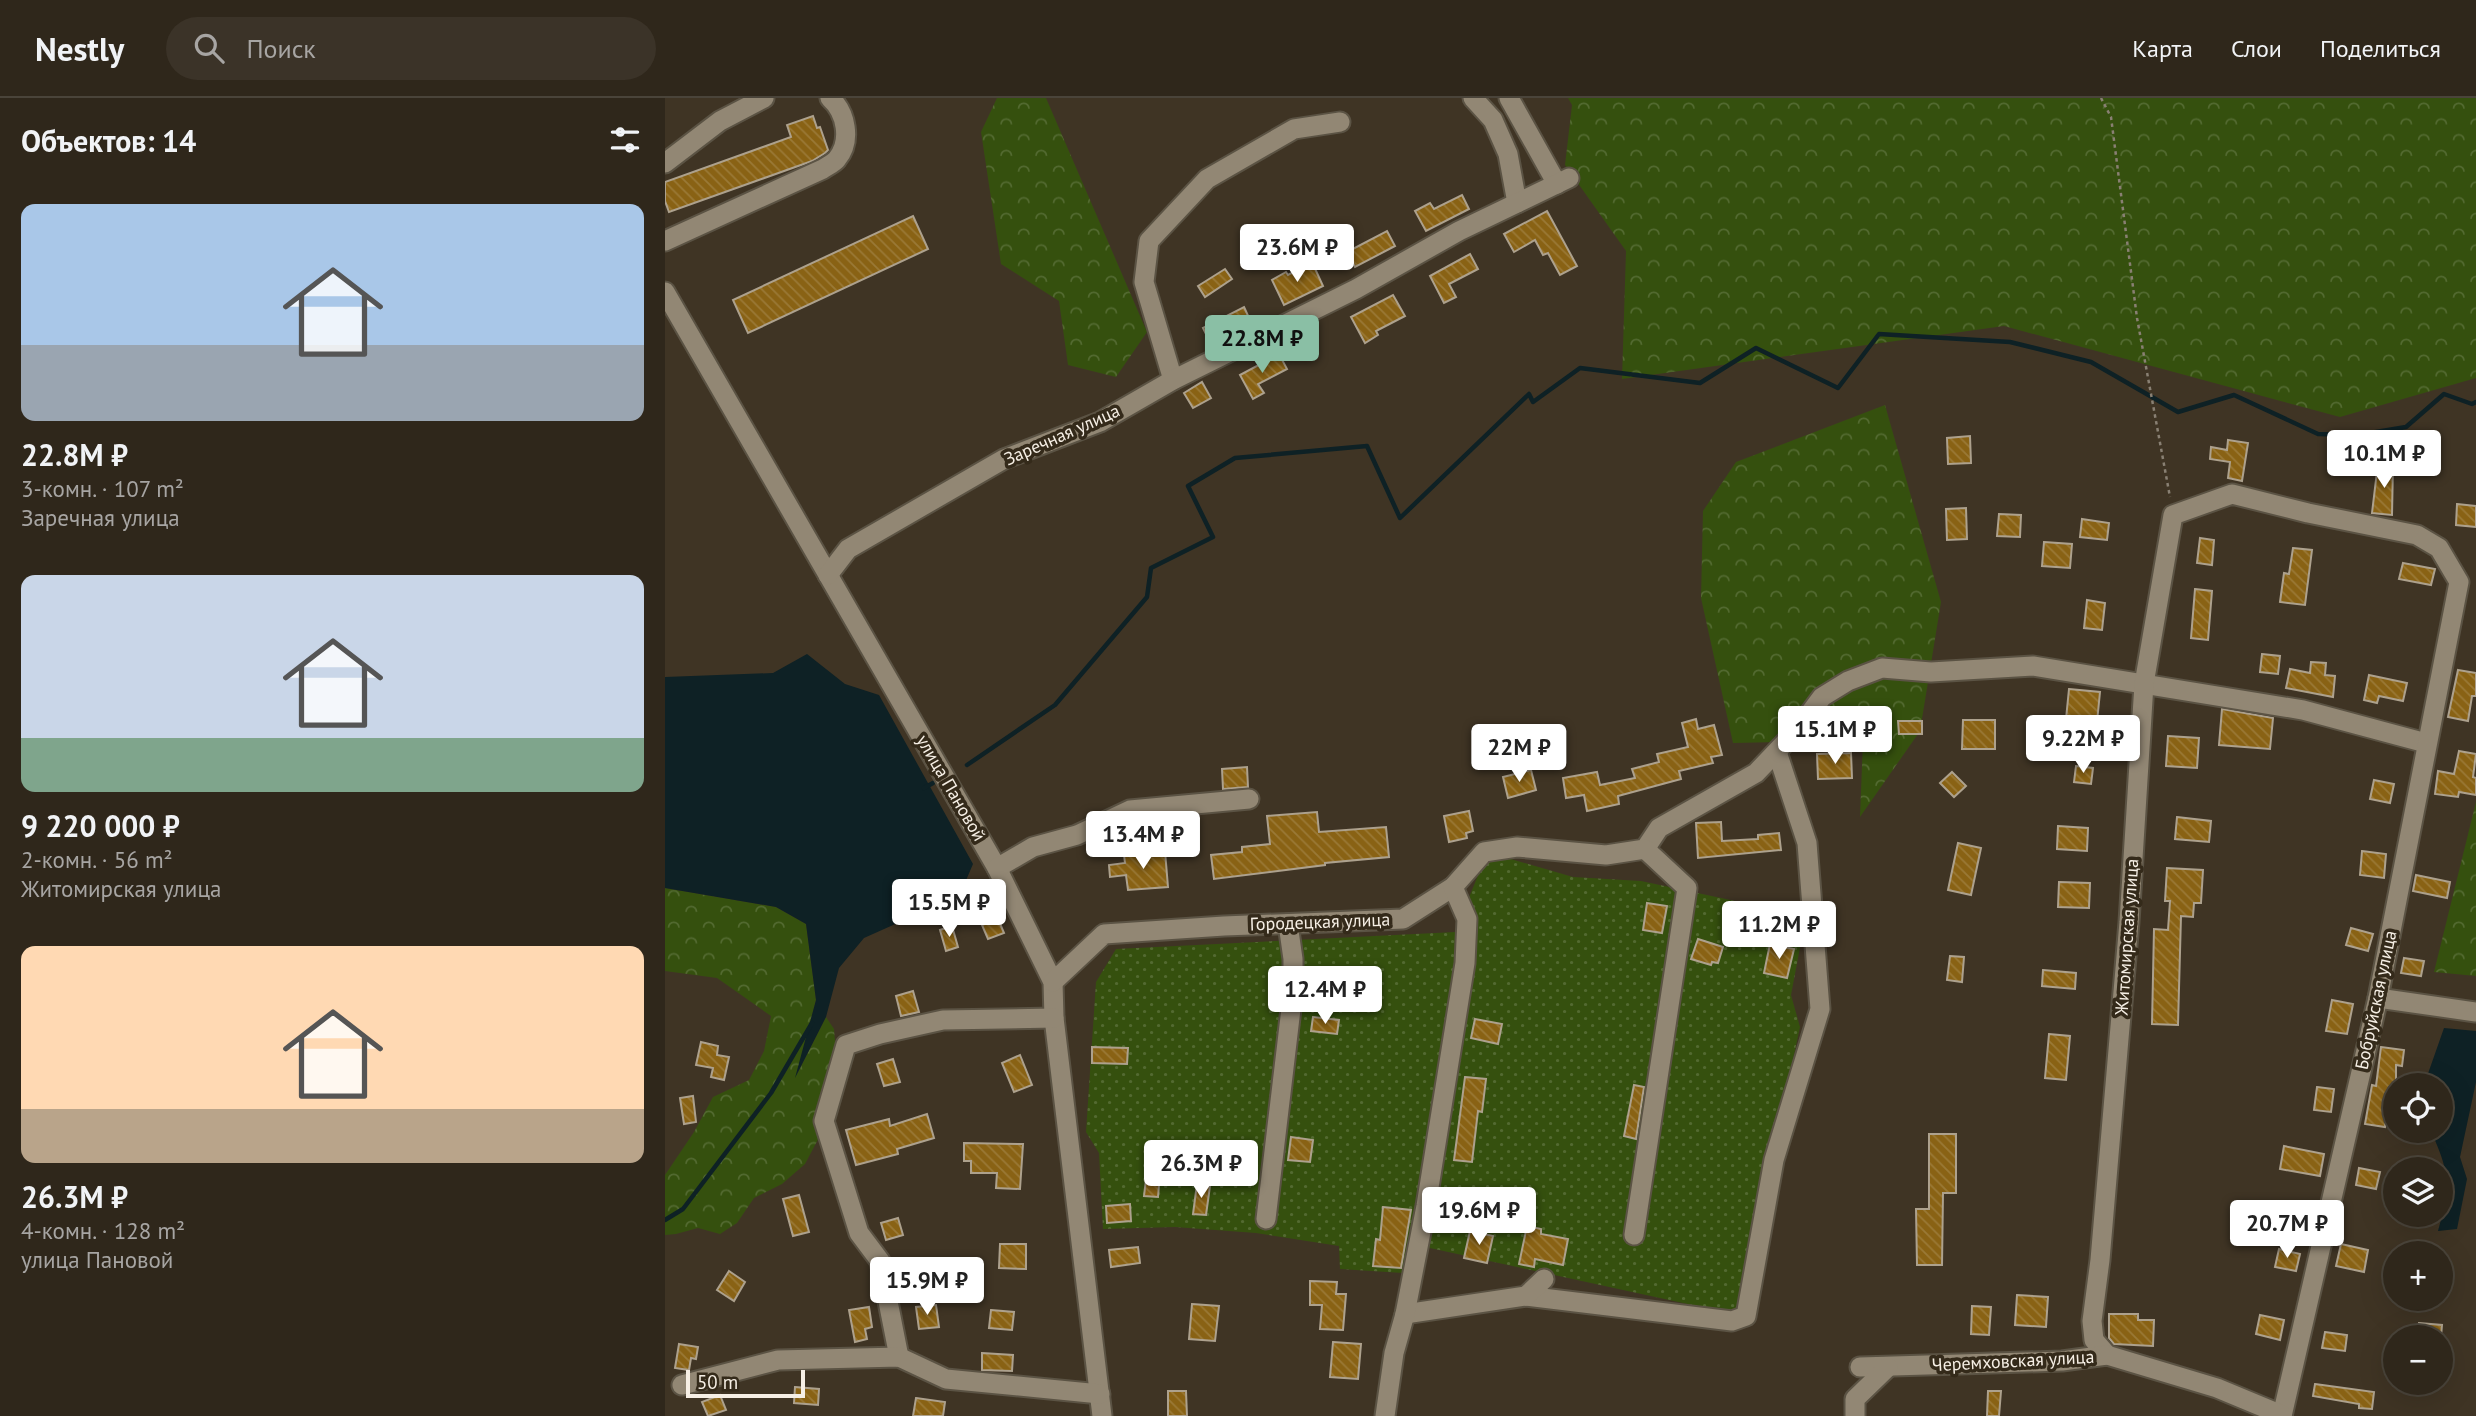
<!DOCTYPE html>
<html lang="ru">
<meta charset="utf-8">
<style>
body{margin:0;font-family:"PT Sans",sans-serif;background:#3b3328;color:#f1f3f6;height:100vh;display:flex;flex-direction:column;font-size:26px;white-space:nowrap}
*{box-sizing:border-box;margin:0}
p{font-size:23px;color:#a7a5a3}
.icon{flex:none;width:38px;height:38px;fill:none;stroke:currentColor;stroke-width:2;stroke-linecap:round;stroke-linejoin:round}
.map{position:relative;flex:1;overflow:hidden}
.details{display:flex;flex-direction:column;background:#2f271b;width:665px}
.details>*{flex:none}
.fabs{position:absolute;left:1718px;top:975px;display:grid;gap:14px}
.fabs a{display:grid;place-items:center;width:70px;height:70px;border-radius:50%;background:#2f271b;box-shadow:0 7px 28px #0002,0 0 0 2px #4a443a;font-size:35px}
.scale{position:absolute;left:21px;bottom:18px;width:119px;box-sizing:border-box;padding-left:7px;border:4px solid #f6efe5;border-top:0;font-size:19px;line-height:24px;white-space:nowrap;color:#f6efe5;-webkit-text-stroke:5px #342a1a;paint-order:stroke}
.price{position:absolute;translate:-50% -60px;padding:0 16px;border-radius:7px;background:#fff;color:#222;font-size:23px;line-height:46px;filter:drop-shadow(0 2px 4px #0008)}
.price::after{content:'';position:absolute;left:50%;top:42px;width:21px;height:16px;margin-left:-10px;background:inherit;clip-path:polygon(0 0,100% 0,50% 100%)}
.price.selected{background:#8abfa5;color:#111}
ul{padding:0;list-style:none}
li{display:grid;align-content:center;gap:14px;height:371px;padding:0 21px}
li span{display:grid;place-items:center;height:217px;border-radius:14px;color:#555}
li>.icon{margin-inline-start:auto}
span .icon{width:126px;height:126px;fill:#fffc;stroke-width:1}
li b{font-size:30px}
h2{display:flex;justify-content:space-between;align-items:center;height:84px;padding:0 21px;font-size:30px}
header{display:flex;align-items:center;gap:42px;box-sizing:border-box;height:98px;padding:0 35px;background:#2f271b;border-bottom:2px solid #4a443a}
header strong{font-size:33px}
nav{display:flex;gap:38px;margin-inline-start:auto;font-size:24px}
.search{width:490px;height:63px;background:#3b3328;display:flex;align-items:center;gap:18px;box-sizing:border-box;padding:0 24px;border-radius:38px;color:#a7a5a3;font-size:26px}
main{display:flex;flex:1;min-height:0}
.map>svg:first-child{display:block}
.forest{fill:url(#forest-crowns)}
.garden{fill:url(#garden-dots)}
.water{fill:#0e2125}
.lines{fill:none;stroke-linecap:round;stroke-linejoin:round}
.stream{stroke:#0e2125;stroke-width:4.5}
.building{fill:url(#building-back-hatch);stroke:#ada18d;stroke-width:2}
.minor-casing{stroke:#5b5344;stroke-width:23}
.path{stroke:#898073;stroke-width:2.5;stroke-dasharray:3.5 3.5;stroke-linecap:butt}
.minor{stroke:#928774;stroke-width:19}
.labels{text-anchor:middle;stroke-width:7;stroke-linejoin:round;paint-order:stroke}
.street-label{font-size:18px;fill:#f6efe5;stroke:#342a1a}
</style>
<header>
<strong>Nestly</strong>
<div class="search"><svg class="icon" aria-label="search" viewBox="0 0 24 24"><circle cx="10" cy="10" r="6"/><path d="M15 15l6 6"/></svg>Поиск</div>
<nav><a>Карта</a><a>Слои</a><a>Поделиться</a></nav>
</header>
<main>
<section class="details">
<h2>Объектов: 14<svg class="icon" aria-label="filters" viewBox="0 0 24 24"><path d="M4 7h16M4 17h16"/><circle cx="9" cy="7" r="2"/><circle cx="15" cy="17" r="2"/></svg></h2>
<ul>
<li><span style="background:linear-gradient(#a9c7e8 65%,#9aa5b1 0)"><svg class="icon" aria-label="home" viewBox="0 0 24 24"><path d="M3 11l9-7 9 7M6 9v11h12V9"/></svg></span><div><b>22.8M ₽</b><p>3-комн. · 107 m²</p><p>Заречная улица</p></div></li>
<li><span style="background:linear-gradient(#c9d6e8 75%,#7fa58c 0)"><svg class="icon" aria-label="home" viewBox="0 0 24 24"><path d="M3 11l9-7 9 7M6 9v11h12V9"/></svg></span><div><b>9 220 000 ₽</b><p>2-комн. · 56 m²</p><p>Житомирская улица</p></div></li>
<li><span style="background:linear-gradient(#ffd9b3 75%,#b9a48a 0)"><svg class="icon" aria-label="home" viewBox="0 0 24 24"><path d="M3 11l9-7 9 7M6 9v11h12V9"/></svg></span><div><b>26.3M ₽</b><p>4-комн. · 128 m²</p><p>улица Пановой</p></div></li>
</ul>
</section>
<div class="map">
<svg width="1811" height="1318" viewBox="0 0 1811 1318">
<defs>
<pattern id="forest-crowns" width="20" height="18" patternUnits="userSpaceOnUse" patternTransform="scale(1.75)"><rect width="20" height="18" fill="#35500e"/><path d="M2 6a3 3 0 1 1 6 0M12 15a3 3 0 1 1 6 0" fill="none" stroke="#536a31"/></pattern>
<pattern id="garden-dots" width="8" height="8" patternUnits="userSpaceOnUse" patternTransform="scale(1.75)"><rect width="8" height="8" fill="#35500e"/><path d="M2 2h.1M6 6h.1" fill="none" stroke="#536a31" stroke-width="1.8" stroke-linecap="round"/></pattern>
<pattern id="building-back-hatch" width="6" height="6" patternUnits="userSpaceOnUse" patternTransform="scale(1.75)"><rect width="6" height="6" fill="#896214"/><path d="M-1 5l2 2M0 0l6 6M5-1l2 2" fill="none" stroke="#9a7936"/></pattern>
</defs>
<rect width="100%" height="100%" fill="#3f3424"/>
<g class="forest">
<path d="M332,0h49l101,234 -31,45 -48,-12 -9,-64 -58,-37 -20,-132z"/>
<path d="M903,0h908v280l-136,39 -336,-91 -382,53 4,-128 -61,-86 7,-60z"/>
<path d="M1220,307l56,197 -21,129 -60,86 3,-77 -130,3 -32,-145 2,-87 33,-49z"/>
<path d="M1811,704v174l-42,-4z"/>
<path d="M0,790l111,19 30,17 10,76 -19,74 29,-57 8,12 4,49 -15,52 -18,34 -23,20 -28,14 -17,25 -17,11 -22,-6 -22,6 -11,1v-60l29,-43 19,-35 36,-17 15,-29 7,-35 -54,-38 -52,-7z"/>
</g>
<path class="garden" d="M839,759l69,20 68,4 165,35 -15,79 9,32 -62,288 -331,-72 -4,30 -63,-4 -1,-23 -83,-13 -81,-6 -72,2 -4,-76 -13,-21 10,-150 20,-33 339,-17 30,-74z"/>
<g class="water">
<path d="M142,556l38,30 34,11 94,169 -18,42 -35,7 -56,25 -25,30 -13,49 -31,61 21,-78 -10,-76 -30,-17 -111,-19v-211l108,-4z"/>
<path d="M1779,930l32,3v51l-16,75 7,22 -10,50 -19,2c13,-46 12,-57 -7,-100l10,-1v-45h-17z"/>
</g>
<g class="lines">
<g class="stream">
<path d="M302,667l88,-60 92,-108 4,-29 62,-31 -25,-51 47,-28 132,-12 33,72 129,-124 4,8 47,-34 120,15 56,-35 82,40 41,-54 131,8 81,20 87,50 56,-17 84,39 40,1 48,-8 38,-33 28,10 4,-2"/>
<path d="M259,690l9,-5"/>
<path d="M0,1122l18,-11 88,-116 41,-70"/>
</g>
</g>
<g class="building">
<path d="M148,18l4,12 3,-1 8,23 -3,3 -13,8 -143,51 -4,-11v-19l126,-45 -4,-12z"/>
<path d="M797,97l7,14 -43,22 -11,-20 15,-8 4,6z"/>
<path d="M882,113l30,55 -17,9 -12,-22 -5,2 -8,-15 -21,12 -10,-18z"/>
<path d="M248,118l15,33 -180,84 -15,-33z"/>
<path d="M722,133l8,15 -40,21 -8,-15z"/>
<path d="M805,156l8,15 -29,15 7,13 -12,6 -14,-27z"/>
<path d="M647,164l11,24 -39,19 -12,-25 14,-8 2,3z"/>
<path d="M560,171l7,10 -27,18 -7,-11z"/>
<path d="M728,197l12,21 -29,15 2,4 -13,8 -14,-26z"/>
<path d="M579,209l6,13 -40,22 -7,-14z"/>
<path d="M614,256l8,15 -29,15 6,9 -11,6 -13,-24z"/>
<path d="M537,284l9,16 -18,10 -9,-15z"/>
<path d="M1305,338l1,27 -23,1 -1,-26z"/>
<path d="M1563,342l20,3 -6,38 -14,-3 2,-16 -20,-3 1,-12 16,3z"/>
<path d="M1713,365l15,1 -1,51 -20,-2z"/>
<path d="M1792,406l19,2v21l-20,-2z"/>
<path d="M1301,410l1,31 -20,1 -1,-31z"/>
<path d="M1334,416l22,1 -1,22 -23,-1z"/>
<path d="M1417,421l27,4 -2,17 -27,-3z"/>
<path d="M1535,440l14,2 -2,25 -15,-2z"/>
<path d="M1379,444l28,2 -2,24 -28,-2z"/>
<path d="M1628,450l19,2 -7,55 -25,-3 4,-29 5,1z"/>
<path d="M1738,465l32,6 -4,16 -32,-6z"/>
<path d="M1530,491l17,2 -4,49 -17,-2z"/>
<path d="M1422,502l18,3 -3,27 -18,-2z"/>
<path d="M1597,556l18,2 -2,18 -18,-2z"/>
<path d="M1646,564l15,1 -1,12 10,1 -2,21 -47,-9 4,-19 20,4z"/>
<path d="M1793,572l18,3v23h-4l-4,25 -20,-4z"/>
<path d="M1704,577l38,8 -4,18 -24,-5 -2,7 -13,-3z"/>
<path d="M1404,591l31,3 -4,40 -31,-3z"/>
<path d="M1557,611l51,9 -3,31 -51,-4z"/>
<path d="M1031,621l2,10 16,-4 8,30 -11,2 2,6 -34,8 2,8 -63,17 1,8 -32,7 -3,-16 -18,3 -3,-20 34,-6 3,13 35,-7 -3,-9 27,-7 -2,-8 31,-7 -6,-24z"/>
<path d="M1298,622h32v29h-33z"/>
<path d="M1233,623h24v13h-23z"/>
<path d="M1503,638l31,2 -2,30 -31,-2z"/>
<path d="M1794,653l17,3 -3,23 3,1v17l-17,-3 -1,5 -23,-3 3,-23 16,3z"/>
<path d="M1186,655l1,25 -34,1 -1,-25z"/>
<path d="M1411,668l17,2 -2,16 -17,-2z"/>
<path d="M582,669l1,20 -25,2 -1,-20z"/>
<path d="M866,672l5,20 -28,8 -5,-21z"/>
<path d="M1287,674l14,14 -12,11 -14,-14z"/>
<path d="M1709,682l20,4 -4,19 -20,-4z"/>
<path d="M804,713l4,20 -7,2 1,5 -18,4 -5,-26z"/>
<path d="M652,714l2,20 67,-5 3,30 -64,6v2l-111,14 -3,-24 31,-3v-5l28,-3 -3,-28z"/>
<path d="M1512,719l34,4 -2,21 -34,-3z"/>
<path d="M1056,724l1,19 36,-2v-4l21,-2 2,17 -83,8 -2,-35z"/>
<path d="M1393,728l30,2 -1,23 -30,-2z"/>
<path d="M518,737l1,18 -13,1 -1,-18z"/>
<path d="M1293,745l23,5 -10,47 -23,-5z"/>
<path d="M500,753l3,36 -40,3 -2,-15 -16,2 -1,-12 16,-2 -1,-8z"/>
<path d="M1697,753l24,3 -2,24 -24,-3z"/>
<path d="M1502,770l36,2 -2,33h-7l-1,14 -12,-1 -3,109 -26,-1 2,-95 14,1 2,-29h-5z"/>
<path d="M1751,777l34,7 -3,16 -34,-7z"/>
<path d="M1394,784l31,1 -1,25 -31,-1z"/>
<path d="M982,805l20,3 -5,27 -19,-3z"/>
<path d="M333,821l6,14 -16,6 -6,-14z"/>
<path d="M287,828l6,21 -12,4 -6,-21z"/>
<path d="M1686,830l22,6 -5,17 -22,-6z"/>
<path d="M1033,841l25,8 -5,16 -6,-1 -1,3 -20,-6z"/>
<path d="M1105,846l24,5 -7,29 -23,-5z"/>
<path d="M1285,858l14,1 -2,25 -15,-2z"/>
<path d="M1739,860l20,3 -3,15 -20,-3z"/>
<path d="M1378,872l33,3 -1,16 -33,-3z"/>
<path d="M248,893l6,21 -18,4 -5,-20z"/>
<path d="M1667,902l21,4 -6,30 -21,-3z"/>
<path d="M648,919l26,3 -2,14 -26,-3z"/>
<path d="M810,921l27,5 -4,20 -27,-6z"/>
<path d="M1384,936l21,2 -4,44 -21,-2z"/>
<path d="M36,944l17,4 -1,9 12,2 -5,23 -13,-3 2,-9 -17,-3z"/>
<path d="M427,949l36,1 -1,16 -35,-1z"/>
<path d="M1716,949l23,3 -2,16 -6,-1v39l-7,-1 -4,24 -20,-3 7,-39 4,1z"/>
<path d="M355,957l12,30 -18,7 -12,-29z"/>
<path d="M228,961l7,23 -16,4 -7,-22z"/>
<path d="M800,979l21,2 -4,33 -4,-1 -6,51 -18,-2z"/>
<path d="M969,987l10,2 -8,52 -12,-3z"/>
<path d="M1652,989l17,2 -3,23 -17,-2z"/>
<path d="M28,998l3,26 -12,2 -4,-26z"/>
<path d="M262,1016l7,24 -37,11 1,5 -42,11 -10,-35 43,-11 1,7z"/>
<path d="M1264,1036h27v59h-13l-1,72h-25l-1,-56h13z"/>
<path d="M626,1039l22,3 -3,22 -22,-2z"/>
<path d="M299,1045l59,1 -3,45 -24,-1 1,-15h-26v-12h-7z"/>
<path d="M1619,1048l40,8 -4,22 -40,-7z"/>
<path d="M1694,1070l21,4 -4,17 -20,-4z"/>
<path d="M482,1073l13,2 -2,24 -14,-1z"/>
<path d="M532,1086l13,2 -4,29 -13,-1z"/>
<path d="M785,1093l25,5 -2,15 -26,-4z"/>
<path d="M134,1097l10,37 -16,4 -10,-37z"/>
<path d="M465,1106l1,17 -24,2 -1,-17z"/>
<path d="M718,1109l28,3 -10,58 -28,-2 3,-27 4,1z"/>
<path d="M1620,1109l24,5 -4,18 -24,-5z"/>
<path d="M233,1120l5,17 -17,5 -5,-17z"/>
<path d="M862,1128l14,3v5l27,5 -5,26 -28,-6 -1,8 -15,-3z"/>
<path d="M805,1133l23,5 -6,27 -23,-5z"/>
<path d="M335,1146h26v25l-27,-1z"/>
<path d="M1676,1146l27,6 -4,22 -28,-6z"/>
<path d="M473,1149l2,16 -29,4 -2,-17z"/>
<path d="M1614,1151l21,5 -4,17 -21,-4z"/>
<path d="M64,1173l16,11 -11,19 -17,-11z"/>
<path d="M645,1183l27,1 -1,12h10l-3,36 -23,-1 2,-24h-12z"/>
<path d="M1352,1197l31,2 -2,30 -31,-2z"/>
<path d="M527,1206l27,2 -4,35 -26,-2z"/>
<path d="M271,1207l3,22 -20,2 -3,-22z"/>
<path d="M1307,1208l19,1 -2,28 -18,-1z"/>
<path d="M204,1209l3,20 -7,2 2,10 -12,3 -6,-32z"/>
<path d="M326,1212l23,2 -2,18 -23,-2z"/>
<path d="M1444,1216h29v6h16l-1,26 -39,-2 -5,-6z"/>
<path d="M1595,1217l24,5 -4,20 -24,-6z"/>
<path d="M1754,1225l23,2 -1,12h-23z"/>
<path d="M1660,1234l22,3 -2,16 -23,-3z"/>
<path d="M668,1244l28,2 -3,35 -28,-2z"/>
<path d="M14,1246l19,3 -2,12 -5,-1 -2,12 -14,-2z"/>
<path d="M317,1255l31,2 -1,16 -30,-1z"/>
<path d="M1650,1286l59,8 -2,17 -13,-1v-4l-46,-8z"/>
<path d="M130,1289l24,2 -1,16 -24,-2z"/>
<path d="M503,1293h18l1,25h-19z"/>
<path d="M1323,1293h13l-2,25h-12z"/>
<path d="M55,1297l6,15 -18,6 -6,-14z"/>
<path d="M251,1300l29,4 -2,14h-30z"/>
</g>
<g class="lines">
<defs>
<g id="minor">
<path d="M808,0l20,22 15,34 9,49"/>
<path d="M844,0l48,86"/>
<path d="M0,65l55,-42 44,-23"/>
<path d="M0,143l158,-72c4,-3 11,-6 14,-10 15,-18 9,-47 -7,-61"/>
<path d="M0,194l332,576 56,114 1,36 48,398"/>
<path d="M508,282l-29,-98 5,-41 58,-62 87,-50 46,-7"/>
<path d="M163,477l20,-26 156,-90 96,-37 73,-42 183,-91 103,-58 110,-53"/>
<path d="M332,770l36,-21 44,-12 53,-25 119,-11"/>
<path d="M388,884l51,-48 120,-8 179,-7 50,-32 31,-35 33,-5 89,8 39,-6 14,-21 97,-55 42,-44 24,-32 26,-16 34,-13 49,4 102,-6 270,44 123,33"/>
<path d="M1713,900l98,14"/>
<path d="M601,1121l27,-227v-33l-5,-35"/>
<path d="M969,1137l53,-347 -42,-39"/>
<path d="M861,1198l206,25 14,-5 28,-156 46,-151 -13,-166 -30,-91"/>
<path d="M740,1216l121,-18 18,-17"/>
<path d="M1442,1257l-13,-15 -2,-19 8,-61 29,-338 15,-238 29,-169 59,-21 76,19 109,22 22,13 20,34 -81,416 -96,418"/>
<path d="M234,1259l-19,-96 -21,-28 -35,-112 22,-76 34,-11 63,-14 111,-2"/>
<path d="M1195,1269l202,-6 45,-6 110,33 65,27"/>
<path d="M17,1287l96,-25 121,-3 47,22 154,15"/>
<path d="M720,1318l9,-63 11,-39 21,-108 39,-243 2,-44 -14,-32"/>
<path d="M1190,1318v-17l33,-32"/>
</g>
</defs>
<use href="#minor" class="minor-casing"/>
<path class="path" d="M1436,0l10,19 26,201 33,179"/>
<use href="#minor" class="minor"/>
</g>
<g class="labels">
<g class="street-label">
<text transform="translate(397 337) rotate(-24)" y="6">Заречная улица</text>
<text transform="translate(286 690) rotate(60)" y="6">улица Пановой</text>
<text transform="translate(655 824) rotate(-2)" y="6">Городецкая улица</text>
<text transform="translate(1462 839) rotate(-86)" y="6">Житомирская улица</text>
<text transform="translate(1711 902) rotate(-78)" y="6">Бобруйская улица</text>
<text transform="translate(1348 1263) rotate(-3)" y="6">Черемховская улица</text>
</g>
</g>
</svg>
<div class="fabs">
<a><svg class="icon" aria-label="locate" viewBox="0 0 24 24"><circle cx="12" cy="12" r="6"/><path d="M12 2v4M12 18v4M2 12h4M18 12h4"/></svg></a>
<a><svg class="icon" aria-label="layers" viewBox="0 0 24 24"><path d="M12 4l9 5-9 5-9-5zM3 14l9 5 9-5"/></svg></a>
<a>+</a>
<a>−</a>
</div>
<div class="scale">50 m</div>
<b class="price" style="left:632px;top:186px">23.6M ₽</b>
<b class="price selected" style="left:597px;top:277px">22.8M ₽</b>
<b class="price" style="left:1719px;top:392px">10.1M ₽</b>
<b class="price" style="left:1170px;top:668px">15.1M ₽</b>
<b class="price" style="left:1418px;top:677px">9.22M ₽</b>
<b class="price" style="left:854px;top:686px">22M ₽</b>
<b class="price" style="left:478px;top:773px">13.4M ₽</b>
<b class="price" style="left:284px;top:841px">15.5M ₽</b>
<b class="price" style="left:1114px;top:863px">11.2M ₽</b>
<b class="price" style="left:660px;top:928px">12.4M ₽</b>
<b class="price" style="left:536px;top:1102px">26.3M ₽</b>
<b class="price" style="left:814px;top:1149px">19.6M ₽</b>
<b class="price" style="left:1622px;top:1162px">20.7M ₽</b>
<b class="price" style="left:262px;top:1219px">15.9M ₽</b>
</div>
</main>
